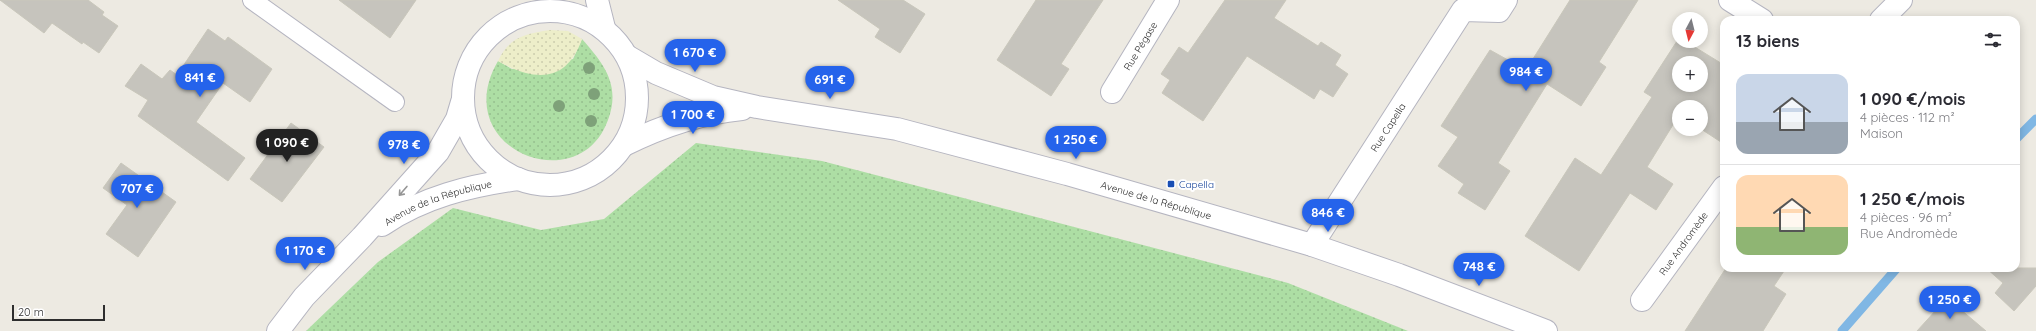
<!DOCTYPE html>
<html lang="fr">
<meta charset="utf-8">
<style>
body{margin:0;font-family:Quicksand,sans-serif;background:#f2f2f3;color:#2b2b33;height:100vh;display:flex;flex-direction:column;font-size:15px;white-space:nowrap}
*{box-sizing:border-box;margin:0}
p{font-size:13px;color:#7c7c81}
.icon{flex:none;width:22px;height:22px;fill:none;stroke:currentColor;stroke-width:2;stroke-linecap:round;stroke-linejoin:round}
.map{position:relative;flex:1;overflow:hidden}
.panel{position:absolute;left:1720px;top:16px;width:300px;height:256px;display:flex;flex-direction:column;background:#fff;border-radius:12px;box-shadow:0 2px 10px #0003}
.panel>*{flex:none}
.needle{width:26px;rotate:187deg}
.controls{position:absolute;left:1672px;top:12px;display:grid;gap:8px}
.controls a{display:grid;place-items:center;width:36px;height:36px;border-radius:50%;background:#fff;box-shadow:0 2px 10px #0003;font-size:20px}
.scale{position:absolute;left:12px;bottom:10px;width:93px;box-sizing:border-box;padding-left:4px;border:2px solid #2e2e2e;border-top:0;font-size:11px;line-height:14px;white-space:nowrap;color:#2e2e2e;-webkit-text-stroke:3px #fff;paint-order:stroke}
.price{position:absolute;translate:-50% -34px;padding:0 9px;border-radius:14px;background:#2563eb;color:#fff;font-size:13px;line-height:26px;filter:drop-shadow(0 1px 2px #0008)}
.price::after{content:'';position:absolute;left:50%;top:24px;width:12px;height:9px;margin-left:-6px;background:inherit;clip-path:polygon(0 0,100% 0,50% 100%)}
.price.selected{background:#222;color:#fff}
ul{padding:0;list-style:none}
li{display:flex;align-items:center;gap:12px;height:100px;padding:0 16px}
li+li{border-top:1px solid #e1e1e2}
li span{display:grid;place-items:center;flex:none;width:112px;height:80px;border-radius:12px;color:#555}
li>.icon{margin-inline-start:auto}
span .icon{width:48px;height:48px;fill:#fffc;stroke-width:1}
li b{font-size:17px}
h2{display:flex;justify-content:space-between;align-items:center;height:48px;padding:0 16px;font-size:17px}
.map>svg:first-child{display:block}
.grass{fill:url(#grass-dots)}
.sand{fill:url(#sand-dots)}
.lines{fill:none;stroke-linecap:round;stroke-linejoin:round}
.stream{stroke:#80b7e4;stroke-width:9}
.building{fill:#c6c4bd;stroke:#c9c7bb;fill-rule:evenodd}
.lane-casing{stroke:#b5b5c0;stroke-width:20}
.street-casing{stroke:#b5b5c0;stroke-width:24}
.secondary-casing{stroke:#b5b5c0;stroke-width:24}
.lane{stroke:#fff;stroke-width:18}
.street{stroke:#fff;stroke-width:22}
.secondary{stroke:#fff;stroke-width:22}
.tree{fill:#7ea179}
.oneway{stroke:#969696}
.transit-dot{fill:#1a4fb4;stroke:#fff;stroke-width:1.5}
.labels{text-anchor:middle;stroke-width:4;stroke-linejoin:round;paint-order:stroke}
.street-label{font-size:10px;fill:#2e2e2e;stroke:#fff}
.transit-label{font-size:10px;fill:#164399;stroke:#fff;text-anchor:start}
</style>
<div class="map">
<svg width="2036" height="331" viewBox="0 0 2036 331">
<defs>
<pattern id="grass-dots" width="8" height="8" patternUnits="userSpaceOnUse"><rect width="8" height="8" fill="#addea4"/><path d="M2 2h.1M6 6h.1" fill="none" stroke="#95bf8e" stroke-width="1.8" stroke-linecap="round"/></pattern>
<pattern id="sand-dots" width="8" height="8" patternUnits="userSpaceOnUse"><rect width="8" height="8" fill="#edeec9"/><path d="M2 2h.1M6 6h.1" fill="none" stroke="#ccccad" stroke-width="1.8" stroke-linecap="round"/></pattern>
</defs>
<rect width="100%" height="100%" fill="#edeae2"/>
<g class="grass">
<path d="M582,39c22,25 39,46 26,81 -29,81 -161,29 -110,-59l14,8 61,-10z"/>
<path d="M696,143l126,18 466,122 120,48h-1102l72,-69 75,-54 88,22 63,-11z"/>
</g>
<path class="sand" d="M550,30l18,1 14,8c-16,45 -48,42 -84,22 11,-24 27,-27 52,-31z"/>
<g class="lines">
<g class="stream">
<path d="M2016,139l20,-20"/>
<path d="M1842,331l55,-63"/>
</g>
</g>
<g class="building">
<path d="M0,0h88l16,12 -2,3 16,11 -19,27 -16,-11 -1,2 -30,-21 -8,10z"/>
<path d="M339,0h77l-26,38z"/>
<path d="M838,0h65l22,14 -25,39 -25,-16 5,-8z"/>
<path d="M1036,0h67l-42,64 8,5 -18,27 -54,-36z"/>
<path d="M1225,0h61l-12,18 44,28 3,-4 20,13 -6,10 13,9 -15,23 -13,-8 -6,10 -67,-43 -44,65 -41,-28 8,-13 -9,-6 18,-27 9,6z"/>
<path d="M1570,0h68l-39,62 7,5 -25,39 -34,-22 -49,79 12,8 -25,39 -27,-17 6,-9 -26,-18 20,-29 -17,-11 49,-76 36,20z"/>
<path d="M208,29l17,12 3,-4 44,32 -22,33 -27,-19 -27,39 49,36 -17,23 -90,-65 10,-16 -23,-14 16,-22 21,15 8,-9 7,5z"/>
<path d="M1679,38v3h6l39,24v79l-23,-15v-22h-22v8l-32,52 26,17 -17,26 -26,-17 -51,78 -54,-35 50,-78 26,17 51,-78 -8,-5zM1679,63h22v22h-22z"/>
<path d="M291,123l33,24 -42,55 -32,-23z"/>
<path d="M121,163l55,39 -38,55 -32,-23 21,-29 -24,-17z"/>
<path d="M1726,268h60l-12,18 12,8 -23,37h-78z"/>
<path d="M1986,268h50v18l-22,25 -19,-18 8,-10z"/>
<path d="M1947,298l39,33h-69z"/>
</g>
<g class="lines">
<defs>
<path id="lane" d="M252,0l143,102"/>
<g id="street">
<path d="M1730,0l32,20"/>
<path d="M1881,20l20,-20"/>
<path id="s1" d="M1112,92l56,-92"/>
<path id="s2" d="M1312,245l151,-235 36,1 7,-11"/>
<path id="s3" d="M1642,300l82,-113"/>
</g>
<g id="secondary">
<path d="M597,0l7,28"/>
<circle cx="550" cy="98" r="87"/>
<path id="s4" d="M627,56l29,17 57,24 44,10 140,22 170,45 245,71 87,30 147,56"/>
<path d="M624,145c38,-19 76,-32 118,-36"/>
<path id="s5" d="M382,225c41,-28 87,-39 136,-46"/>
<path d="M278,331l26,-34 58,-60 76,-85 19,-33 5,-17"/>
</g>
</defs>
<use href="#lane" class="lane-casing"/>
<use href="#street" class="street-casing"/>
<use href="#secondary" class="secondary-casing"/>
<use href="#lane" class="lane"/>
<use href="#street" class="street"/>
<use href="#secondary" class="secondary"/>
</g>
<g class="tree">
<circle cx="589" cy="68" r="6"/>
<circle cx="594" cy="94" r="6"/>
<circle cx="559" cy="106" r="6"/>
<circle cx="591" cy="121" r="6"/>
</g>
<defs><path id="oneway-shaft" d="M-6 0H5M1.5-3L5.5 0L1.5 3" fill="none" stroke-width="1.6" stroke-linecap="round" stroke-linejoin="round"/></defs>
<use class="oneway" href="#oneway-shaft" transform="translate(403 191) rotate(131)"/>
<rect class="transit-dot" x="1167" y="180" width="8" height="8" rx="2"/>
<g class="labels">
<g class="street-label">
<text dy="4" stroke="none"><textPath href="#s1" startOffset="54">Rue Pégase</textPath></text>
<text dy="4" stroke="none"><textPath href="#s2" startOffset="140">Rue Capella</textPath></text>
<text dy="4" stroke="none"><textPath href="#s4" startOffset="551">Avenue de la République</textPath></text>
<text dy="4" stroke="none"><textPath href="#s5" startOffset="61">Avenue de la République</textPath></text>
<text dy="4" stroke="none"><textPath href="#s3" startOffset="70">Rue Andromède</textPath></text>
</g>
<g class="transit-label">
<text x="1179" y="188">Capella</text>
</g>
</g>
</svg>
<div class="controls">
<a><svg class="needle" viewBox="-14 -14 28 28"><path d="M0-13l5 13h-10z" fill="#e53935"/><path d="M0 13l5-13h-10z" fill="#7c7c81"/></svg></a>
<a>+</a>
<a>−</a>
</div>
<div class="scale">20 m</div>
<b class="price" style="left:695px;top:73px">1 670 €</b>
<b class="price" style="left:1526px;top:92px">984 €</b>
<b class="price" style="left:200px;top:98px">841 €</b>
<b class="price" style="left:830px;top:100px">691 €</b>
<b class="price" style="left:693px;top:135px">1 700 €</b>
<b class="price" style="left:1076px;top:160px">1 250 €</b>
<b class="price selected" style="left:287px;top:163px">1 090 €</b>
<b class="price" style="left:404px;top:165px">978 €</b>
<b class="price" style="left:137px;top:209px">707 €</b>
<b class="price" style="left:1328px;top:233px">846 €</b>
<b class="price" style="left:305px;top:271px">1 170 €</b>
<b class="price" style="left:1479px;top:287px">748 €</b>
<b class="price" style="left:1950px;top:320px">1 250 €</b>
<section class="panel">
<h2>13 biens<svg class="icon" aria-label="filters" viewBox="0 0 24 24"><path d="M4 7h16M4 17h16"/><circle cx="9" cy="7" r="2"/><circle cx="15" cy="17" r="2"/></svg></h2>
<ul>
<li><span style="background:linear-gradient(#c9d6e8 60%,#9aa5b1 0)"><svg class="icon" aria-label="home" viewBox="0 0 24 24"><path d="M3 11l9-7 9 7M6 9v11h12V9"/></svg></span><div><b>1 090 €/mois</b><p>4 pièces · 112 m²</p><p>Maison</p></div></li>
<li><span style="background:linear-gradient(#ffd9b3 65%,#8fb573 0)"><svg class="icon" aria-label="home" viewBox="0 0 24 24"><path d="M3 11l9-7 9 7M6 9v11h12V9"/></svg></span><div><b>1 250 €/mois</b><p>4 pièces · 96 m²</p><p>Rue Andromède</p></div></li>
</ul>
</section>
</div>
